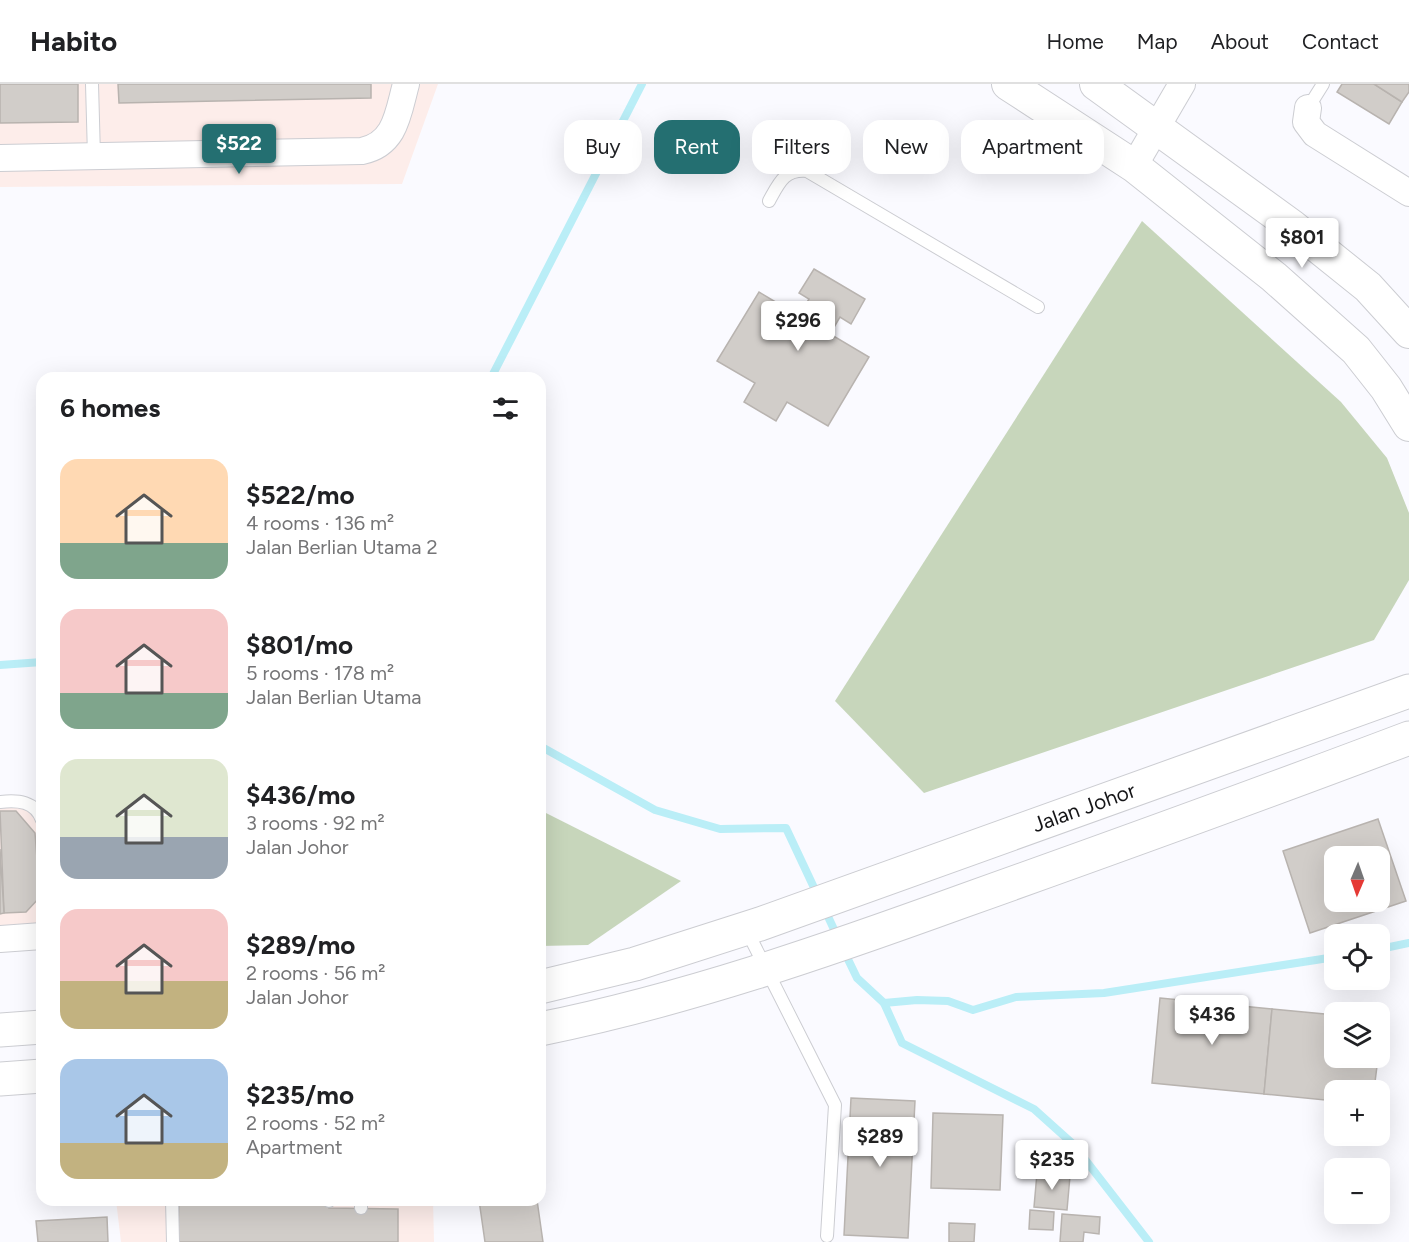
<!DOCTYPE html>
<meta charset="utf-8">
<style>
body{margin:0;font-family:Figtree,sans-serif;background:#f2f2f2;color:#202124;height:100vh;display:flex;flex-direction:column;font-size:22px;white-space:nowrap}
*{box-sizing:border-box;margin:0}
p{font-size:20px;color:#757577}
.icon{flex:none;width:33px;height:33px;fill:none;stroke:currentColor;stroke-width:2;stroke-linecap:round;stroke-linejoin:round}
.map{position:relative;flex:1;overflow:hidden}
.details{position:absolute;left:36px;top:288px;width:510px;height:834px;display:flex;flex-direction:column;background:#fff;border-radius:18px;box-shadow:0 6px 24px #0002}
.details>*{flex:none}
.top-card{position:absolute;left:564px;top:36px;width:570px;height:54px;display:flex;gap:12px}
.needle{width:39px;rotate:182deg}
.controls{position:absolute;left:1324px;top:762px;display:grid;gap:12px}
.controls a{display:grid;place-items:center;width:66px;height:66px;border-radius:12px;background:#fff;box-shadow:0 6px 24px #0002;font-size:30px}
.price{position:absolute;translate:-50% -51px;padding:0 14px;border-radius:6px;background:#fff;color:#222;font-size:20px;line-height:39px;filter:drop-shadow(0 2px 3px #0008)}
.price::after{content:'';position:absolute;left:50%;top:36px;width:18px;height:14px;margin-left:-9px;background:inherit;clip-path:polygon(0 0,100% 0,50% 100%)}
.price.current{background:#246f71;color:#fff}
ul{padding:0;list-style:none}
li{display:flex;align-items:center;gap:18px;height:150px;padding:0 24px}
li span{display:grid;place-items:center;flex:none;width:168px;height:120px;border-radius:18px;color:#555}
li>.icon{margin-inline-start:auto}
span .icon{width:72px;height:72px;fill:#fffc;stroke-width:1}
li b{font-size:26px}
h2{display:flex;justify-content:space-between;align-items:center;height:72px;padding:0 24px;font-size:26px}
.pill{padding:0 21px;border-radius:18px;background:#fff;box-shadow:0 6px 24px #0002;font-size:21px;line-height:54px}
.pill.current{background:#246f71;color:#fff}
header{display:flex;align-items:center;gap:36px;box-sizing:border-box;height:84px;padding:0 30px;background:#fff;border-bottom:2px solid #e0e0e0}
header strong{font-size:28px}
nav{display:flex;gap:33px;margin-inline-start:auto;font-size:21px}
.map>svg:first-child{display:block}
.commercial{fill:#fdedea}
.green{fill:#c7d6bb}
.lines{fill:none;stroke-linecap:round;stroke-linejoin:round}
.stream{stroke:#baeef7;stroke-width:8}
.building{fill:#d1cdc9;stroke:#b8b3af;stroke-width:1.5;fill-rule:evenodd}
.service-casing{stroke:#cccdd2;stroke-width:14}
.minor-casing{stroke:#cccdd2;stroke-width:28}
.tertiary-casing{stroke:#cccdd2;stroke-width:34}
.trunk-casing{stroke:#cccdd2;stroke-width:35}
.service{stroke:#fff;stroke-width:12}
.minor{stroke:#fff;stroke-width:26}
.tertiary{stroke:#fff;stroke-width:32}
.trunk{stroke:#fff;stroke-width:33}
.labels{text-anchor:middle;stroke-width:5;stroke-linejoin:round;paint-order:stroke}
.street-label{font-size:21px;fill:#151517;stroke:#fafaff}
</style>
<header>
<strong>Habito</strong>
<nav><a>Home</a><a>Map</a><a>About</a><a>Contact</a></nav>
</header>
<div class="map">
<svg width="1409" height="1158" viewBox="0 0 1409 1158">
<rect width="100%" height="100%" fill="#fafaff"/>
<g class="commercial">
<path d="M0,0h438l-36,100 -402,3z"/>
<path d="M0,713h25l17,11v136l-42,5z"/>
<path d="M116,1116h317l1,42h-313z"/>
</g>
<g class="green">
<path d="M1142,137l199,181 46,56 22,55v67l-35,60 -450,153 -89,-92z"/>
<path d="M540,726l141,71 -93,64 -48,1z"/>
</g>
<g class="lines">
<g class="stream">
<path d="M491,294l151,-294"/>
<path d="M0,581l42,-3"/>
<path d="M540,662l115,64 65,19 66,-1 31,66"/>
<path d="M824,824l14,30"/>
<path d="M1380,865l29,-6"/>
<path d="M844,867l13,27 27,25 18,40 132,66 39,35 76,98"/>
<path d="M884,919l33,-3 31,1 25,9 43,-13 88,-4 231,-36"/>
</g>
</g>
<g class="building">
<path d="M0,0h78v38l-78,1z"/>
<path d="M118,0h253v14l-252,5z"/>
<path d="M1342,0h32l28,18 -13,22 -52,-32z"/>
<path d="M1374,0h35v8l-7,10z"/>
<path d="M814,185l51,30 -14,25 -11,-7 -10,17 39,23 -41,69 -41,-24 -11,19 -32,-19 11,-19 -38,-22 42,-69 40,24 10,-17 -10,-6z"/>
<path d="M0,727h16l19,22 5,64 -14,15 -22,1z"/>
<path d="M1378,735l28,82 -96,32 -27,-82zM1335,772h45v46h-45z"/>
<path d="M0,765l4,64 -4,1z"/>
<path d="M1160,914l112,11 -8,85 -112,-11z"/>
<path d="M1272,925l63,6v43h43l-4,32h-39v11l-71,-7z"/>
<path d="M851,1014l64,3 -7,137 -64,-3z"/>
<path d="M933,1029l70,2 -3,75 -69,-2z"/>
<path d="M1037,1089l33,3 -3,34 -33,-3z"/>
<path d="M179,1116h150v8l69,1v33h-220z"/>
<path d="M479,1116h58l6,42h-58z"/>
<path d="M1030,1126l24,2 -1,18 -24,-1z"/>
<path d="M1062,1130l38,3 -1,17 -15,-2 -1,10h-23z"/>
<path d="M107,1133l1,25h-70l-2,-21z"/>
<path d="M949,1139l26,1 -1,18h-25z"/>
</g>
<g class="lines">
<defs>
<g id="service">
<path d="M92,0l2,72"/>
<path d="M1308,24l15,-24"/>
<path d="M769,117c10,-18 15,-32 38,-30l231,136"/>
<path d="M0,718c18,-2 35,-1 42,18"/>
<path d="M746,845l89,176 -8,131"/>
<path d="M172,1116l1,42"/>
<path d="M329,1117l1,-1"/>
<path d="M361,1124v-8"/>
</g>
<g id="minor">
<path d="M1308,24l-2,14 9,12 94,59"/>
<path d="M0,74l362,-7c34,-7 36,-38 44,-67"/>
<path d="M1134,82l48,-82"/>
<path d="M0,855l42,-3"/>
</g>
<g id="tertiary">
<path d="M1008,0l126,82 140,111 82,73 30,38 23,37"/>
<path d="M1096,0l196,142 76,61 41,45"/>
</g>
<g id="trunk">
<path id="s1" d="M540,903l95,-23 125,-40 649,-233"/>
<path d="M540,945c144,-29 285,-78 423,-128 149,-53 298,-107 446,-163"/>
<path d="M0,946l42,-3"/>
<path d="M0,995l42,-3"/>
</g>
</defs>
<use href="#service" class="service-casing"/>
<use href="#minor" class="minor-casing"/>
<use href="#tertiary" class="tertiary-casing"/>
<use href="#trunk" class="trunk-casing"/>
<use href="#service" class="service"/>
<use href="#minor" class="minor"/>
<use href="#tertiary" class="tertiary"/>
<use href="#trunk" class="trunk"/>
</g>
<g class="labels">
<g class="street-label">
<text dy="7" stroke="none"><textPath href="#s1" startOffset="573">Jalan Johor</textPath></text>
</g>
</g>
</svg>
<div class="controls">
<a><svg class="needle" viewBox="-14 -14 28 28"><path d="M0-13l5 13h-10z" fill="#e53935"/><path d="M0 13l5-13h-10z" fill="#757577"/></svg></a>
<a><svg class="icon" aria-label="locate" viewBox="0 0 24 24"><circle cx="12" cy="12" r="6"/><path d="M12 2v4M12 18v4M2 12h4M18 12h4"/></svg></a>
<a><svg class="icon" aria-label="layers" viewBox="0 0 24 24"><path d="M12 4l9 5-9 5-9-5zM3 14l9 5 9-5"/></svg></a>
<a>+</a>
<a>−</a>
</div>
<b class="price current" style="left:239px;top:91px">$522</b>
<b class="price" style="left:1302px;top:185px">$801</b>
<b class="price" style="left:798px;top:268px">$296</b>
<b class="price" style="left:1212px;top:962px">$436</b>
<b class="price" style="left:880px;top:1084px">$289</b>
<b class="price" style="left:1052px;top:1107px">$235</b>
<div class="top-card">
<a class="pill">Buy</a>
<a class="pill current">Rent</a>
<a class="pill">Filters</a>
<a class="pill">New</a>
<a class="pill">Apartment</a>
</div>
<section class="details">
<h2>6 homes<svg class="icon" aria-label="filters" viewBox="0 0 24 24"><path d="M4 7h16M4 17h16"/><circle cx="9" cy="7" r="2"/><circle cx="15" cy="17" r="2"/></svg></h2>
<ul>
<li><span style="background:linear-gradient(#ffd9b3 70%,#7fa58c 0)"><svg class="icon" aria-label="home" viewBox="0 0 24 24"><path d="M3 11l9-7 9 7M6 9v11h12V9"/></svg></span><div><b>$522/mo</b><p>4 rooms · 136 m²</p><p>Jalan Berlian Utama 2</p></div></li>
<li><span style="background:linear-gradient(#f6c9c9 70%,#7fa58c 0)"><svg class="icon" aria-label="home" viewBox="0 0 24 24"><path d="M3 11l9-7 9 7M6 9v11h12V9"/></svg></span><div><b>$801/mo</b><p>5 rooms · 178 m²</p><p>Jalan Berlian Utama</p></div></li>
<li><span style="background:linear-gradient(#dfe7d0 65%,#9aa5b1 0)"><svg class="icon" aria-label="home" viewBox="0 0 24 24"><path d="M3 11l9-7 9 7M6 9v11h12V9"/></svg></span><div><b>$436/mo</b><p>3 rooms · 92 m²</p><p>Jalan Johor</p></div></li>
<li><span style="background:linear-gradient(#f6c9c9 60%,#c2b280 0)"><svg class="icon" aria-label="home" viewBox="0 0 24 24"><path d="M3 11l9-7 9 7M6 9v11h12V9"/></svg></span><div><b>$289/mo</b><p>2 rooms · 56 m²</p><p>Jalan Johor</p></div></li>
<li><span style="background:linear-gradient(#a9c7e8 70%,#c2b280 0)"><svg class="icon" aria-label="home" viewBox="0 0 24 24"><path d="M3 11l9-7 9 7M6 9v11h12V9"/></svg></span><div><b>$235/mo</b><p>2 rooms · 52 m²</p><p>Apartment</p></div></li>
</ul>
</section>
</div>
